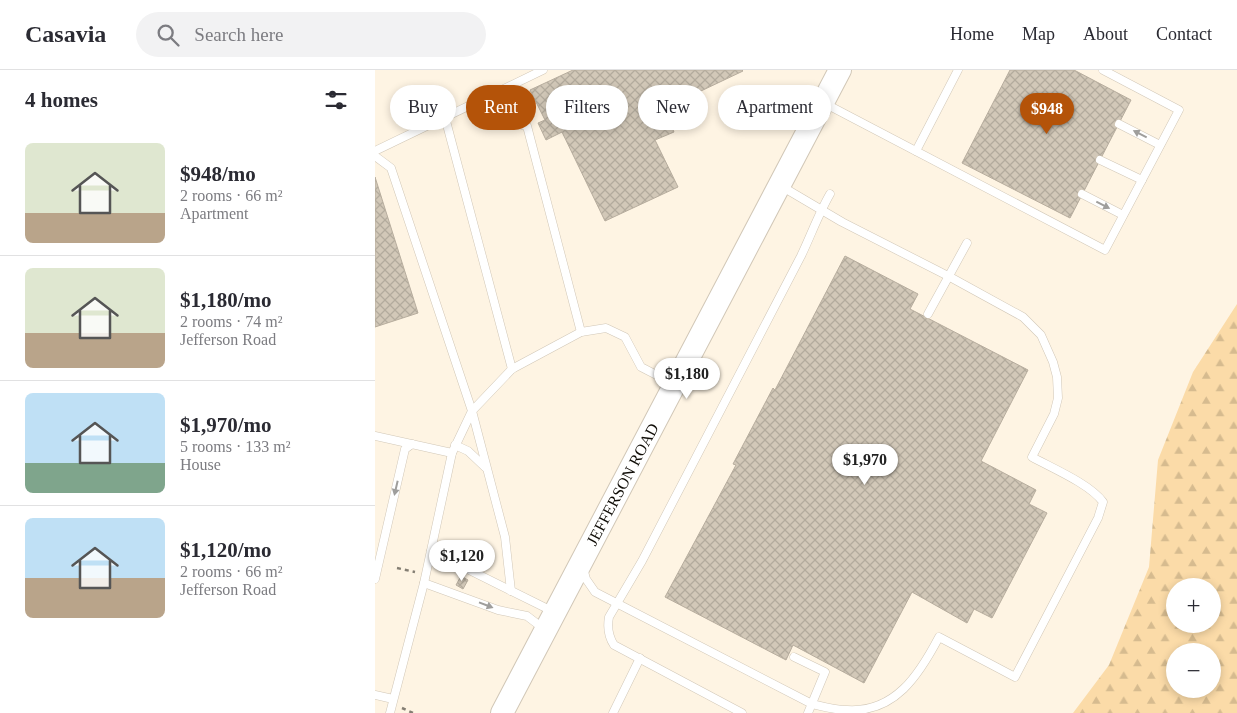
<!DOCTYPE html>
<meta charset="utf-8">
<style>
body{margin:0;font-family:Georgia,serif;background:#f2f2f3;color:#2b2b33;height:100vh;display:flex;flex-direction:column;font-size:19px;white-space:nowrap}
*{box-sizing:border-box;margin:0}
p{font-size:16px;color:#7c7c81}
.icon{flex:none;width:28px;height:28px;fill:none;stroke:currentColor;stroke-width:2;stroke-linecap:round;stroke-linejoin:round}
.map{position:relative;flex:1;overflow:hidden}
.details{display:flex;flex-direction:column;background:#fff;width:375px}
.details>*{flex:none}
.top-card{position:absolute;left:15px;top:15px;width:475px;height:45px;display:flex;gap:10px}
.buttons{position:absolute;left:791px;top:508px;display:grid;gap:10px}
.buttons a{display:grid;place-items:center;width:55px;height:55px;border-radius:50%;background:#fff;box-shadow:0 2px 8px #0003;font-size:25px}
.price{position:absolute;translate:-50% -42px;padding:0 11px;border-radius:18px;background:#fff;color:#222;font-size:16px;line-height:32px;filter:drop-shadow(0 1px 2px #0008)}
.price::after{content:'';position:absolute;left:50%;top:30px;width:15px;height:11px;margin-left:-8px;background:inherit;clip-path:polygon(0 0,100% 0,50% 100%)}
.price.on{background:#b45309;color:#fff}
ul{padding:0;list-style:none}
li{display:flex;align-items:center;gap:15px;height:125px;padding:0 25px}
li+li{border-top:1px solid #e1e1e2}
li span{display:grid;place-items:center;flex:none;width:140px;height:100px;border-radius:8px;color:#555}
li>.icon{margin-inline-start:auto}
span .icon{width:60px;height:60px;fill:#fffc;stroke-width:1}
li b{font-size:21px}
h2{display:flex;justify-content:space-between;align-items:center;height:60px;padding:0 25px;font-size:21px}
.tag{padding:0 18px;border-radius:22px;background:#fff;box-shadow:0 2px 8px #0003;font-size:18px;line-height:45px}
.tag.on{background:#b45309;color:#fff}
header{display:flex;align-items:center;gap:30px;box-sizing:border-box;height:70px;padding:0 25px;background:#fff;border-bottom:1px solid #e1e1e2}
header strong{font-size:24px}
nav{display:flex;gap:28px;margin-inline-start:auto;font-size:18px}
.search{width:350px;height:45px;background:#f2f2f3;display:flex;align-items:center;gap:12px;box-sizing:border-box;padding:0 18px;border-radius:28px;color:#7c7c81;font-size:19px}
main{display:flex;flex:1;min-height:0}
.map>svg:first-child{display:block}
.forest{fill:url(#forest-firs);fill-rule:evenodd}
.building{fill:url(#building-cross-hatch);stroke:#b7ad9e}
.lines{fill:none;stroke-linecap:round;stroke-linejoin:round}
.lane-casing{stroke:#d1c7b7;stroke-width:9}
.secondary-casing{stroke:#d1c7b7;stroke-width:24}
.path{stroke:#847e73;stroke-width:2.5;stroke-dasharray:4 4;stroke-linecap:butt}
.lane{stroke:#fff;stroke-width:8}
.secondary{stroke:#fff;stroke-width:22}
.oneway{fill:#9f9e9c}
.labels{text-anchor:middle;stroke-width:4;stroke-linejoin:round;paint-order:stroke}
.street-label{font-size:16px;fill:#100d07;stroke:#fff}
</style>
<header>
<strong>Casavia</strong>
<div class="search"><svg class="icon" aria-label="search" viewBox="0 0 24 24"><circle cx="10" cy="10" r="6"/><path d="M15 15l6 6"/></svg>Search here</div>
<nav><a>Home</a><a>Map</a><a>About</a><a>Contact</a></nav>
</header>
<main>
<section class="details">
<h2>4 homes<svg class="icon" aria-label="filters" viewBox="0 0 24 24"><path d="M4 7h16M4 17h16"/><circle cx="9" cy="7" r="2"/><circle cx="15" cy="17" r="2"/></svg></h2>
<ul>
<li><span style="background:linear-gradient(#dfe7d0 70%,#b9a48a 0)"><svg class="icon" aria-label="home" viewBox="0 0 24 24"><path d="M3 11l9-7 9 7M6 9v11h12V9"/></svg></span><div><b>$948/mo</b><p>2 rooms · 66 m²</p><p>Apartment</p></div></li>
<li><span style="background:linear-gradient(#dfe7d0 65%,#b9a48a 0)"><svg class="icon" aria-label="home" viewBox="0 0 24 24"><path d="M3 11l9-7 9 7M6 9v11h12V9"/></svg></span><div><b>$1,180/mo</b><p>2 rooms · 74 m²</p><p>Jefferson Road</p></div></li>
<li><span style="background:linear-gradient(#bfe0f5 70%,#7fa58c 0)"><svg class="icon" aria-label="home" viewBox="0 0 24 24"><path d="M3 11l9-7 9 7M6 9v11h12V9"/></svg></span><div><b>$1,970/mo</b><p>5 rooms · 133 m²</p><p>House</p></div></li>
<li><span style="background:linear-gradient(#bfe0f5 60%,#b9a48a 0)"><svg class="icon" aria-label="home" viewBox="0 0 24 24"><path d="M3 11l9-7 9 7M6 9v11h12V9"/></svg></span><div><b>$1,120/mo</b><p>2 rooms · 66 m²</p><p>Jefferson Road</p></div></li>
</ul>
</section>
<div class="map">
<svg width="862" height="643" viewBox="0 0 862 643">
<defs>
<pattern id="forest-firs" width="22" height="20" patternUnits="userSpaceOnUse" patternTransform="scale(1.25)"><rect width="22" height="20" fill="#fbdba8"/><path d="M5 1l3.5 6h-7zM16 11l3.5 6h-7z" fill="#d6bb8f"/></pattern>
<pattern id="building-cross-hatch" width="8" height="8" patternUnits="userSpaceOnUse" patternTransform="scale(1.25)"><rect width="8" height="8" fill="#d2c8b8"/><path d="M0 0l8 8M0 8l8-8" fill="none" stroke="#b3ab9d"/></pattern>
</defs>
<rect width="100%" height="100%" fill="#fef4e3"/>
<path class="forest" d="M862,234v409h-164l36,-48 40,-98 9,-107 35,-88zM800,516h38v38h-38zM800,581h38v38h-38z"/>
<g class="building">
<path d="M198,0h169l1,1 -80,38 11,23 -19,8 23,47 -73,34 -43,-89 -16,8 -8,-17 7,-3 -15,-30z"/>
<path d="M635,0h64l57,30 -61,118 -108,-55z"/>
<path d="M0,107l43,136 -43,14z"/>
<path d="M470,186l73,38 -8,15 118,61 -47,91 55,29 -7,14 18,9 -55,105 -18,-9 -7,14 -55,-31 -48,91 -71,-38 -7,15 -121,-63 71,-132 -3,-1 40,-76 2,2z"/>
<path d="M86,506l7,4 -5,9 -7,-4z"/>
</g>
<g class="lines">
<defs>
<g id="lane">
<path d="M103,31l8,16 41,9 54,206"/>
<path d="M449,33l281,147 74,-140 -76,-40"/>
<path d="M67,36l70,263"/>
<path d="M744,54l41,21"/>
<path d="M0,81l168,-81"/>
<path d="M541,81l42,-81"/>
<path d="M0,86l16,12 81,243 -20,42 -28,130 -34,130"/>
<path d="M725,90l42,20"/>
<path d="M707,124l41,21"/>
<path d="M553,244l39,-71"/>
<path d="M0,366l77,17"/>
<path d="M80,375l13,6 17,16"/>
<path d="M56,481l123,61"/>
<path d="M208,498l3,11 9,13 217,112c12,3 23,6 35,6 48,3 72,-35 92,-73l76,40 83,-159 5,-16c-13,-18 -51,-34 -71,-45l22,-43 4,-16 -1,-21 -4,-15 -12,-27 -18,-18 -73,-40 -108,-55 -61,-36"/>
<path d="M0,509l30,-130 7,-5"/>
<path d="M49,513l74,27 29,6 17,13"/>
<path d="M136,521l-6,-54 -33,-126 40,-42 69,-37 25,-4 19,9 16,30 33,17"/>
<path d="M419,587l31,15 -17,41"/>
<path d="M0,625l18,4"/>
<path d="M238,643l27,-55"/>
<path d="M367,643l-128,-68c-6,-9 -7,-17 -5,-28l33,-56 159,-305c10,-21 18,-43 29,-62"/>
</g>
<path id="secondary" d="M127,643l338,-643"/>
</defs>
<use href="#lane" class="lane-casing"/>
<use href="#secondary" class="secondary-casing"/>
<g class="path">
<path d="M22,498l18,4"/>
<path d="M27,638l11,5"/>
</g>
<use href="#lane" class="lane"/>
<use href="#secondary" class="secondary"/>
</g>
<defs><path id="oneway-solid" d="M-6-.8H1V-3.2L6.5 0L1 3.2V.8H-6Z" transform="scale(1.25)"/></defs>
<g class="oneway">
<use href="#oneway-solid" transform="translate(765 64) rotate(-153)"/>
<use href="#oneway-solid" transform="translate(728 135) rotate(27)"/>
<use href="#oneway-solid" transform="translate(21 418) rotate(103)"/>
<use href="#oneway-solid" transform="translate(111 535) rotate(21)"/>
</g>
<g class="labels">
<g class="street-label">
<text transform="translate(247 414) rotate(-62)" y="6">JEFFERSON ROAD</text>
</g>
</g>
</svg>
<div class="buttons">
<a>+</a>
<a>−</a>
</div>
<b class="price on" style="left:672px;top:65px">$948</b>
<b class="price" style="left:312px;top:330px">$1,180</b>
<b class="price" style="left:490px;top:416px">$1,970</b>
<b class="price" style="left:87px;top:512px">$1,120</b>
<div class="top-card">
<a class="tag">Buy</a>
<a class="tag on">Rent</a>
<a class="tag">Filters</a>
<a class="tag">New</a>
<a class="tag">Apartment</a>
</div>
</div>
</main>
